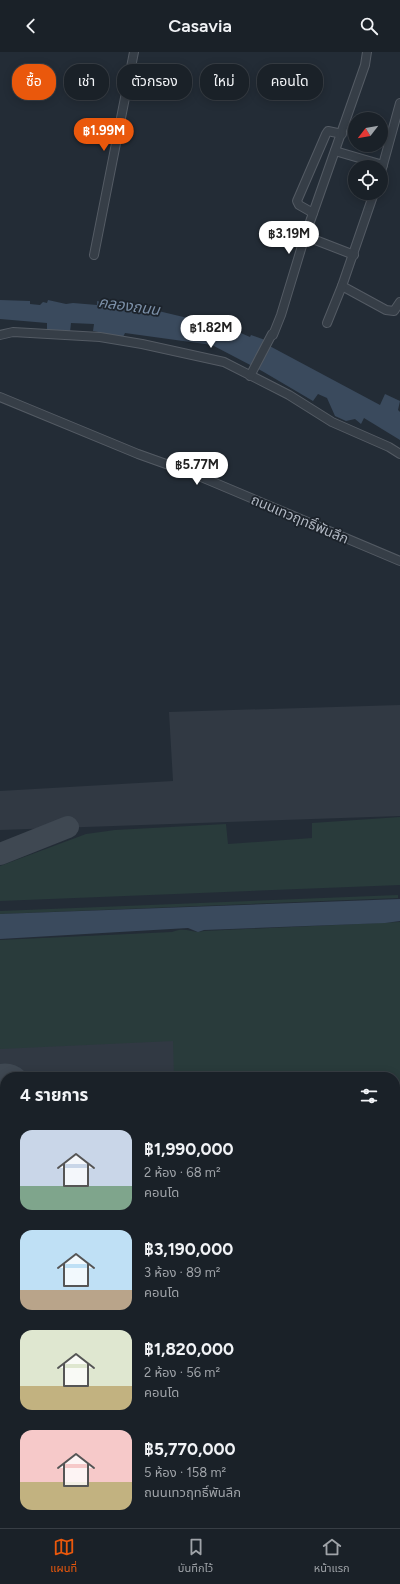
<!DOCTYPE html>
<html lang="th">
<meta charset="utf-8">
<style>
body{margin:0;font-family:Figtree,"Noto Sans Thai",sans-serif;background:#232930;color:#f1f3f6;height:100vh;display:flex;flex-direction:column;font-size:15px;white-space:nowrap}
*{box-sizing:border-box;margin:0}
p{font-size:13px;color:#9fa3a8}
.icon{flex:none;width:22px;height:22px;fill:none;stroke:currentColor;stroke-width:2;stroke-linecap:round;stroke-linejoin:round}
.map{position:relative;flex:1;overflow:hidden}
.side{position:absolute;left:0px;top:1020px;width:400px;height:456px;display:flex;flex-direction:column;background:#1a2128;border-radius:16px 16px 0 0;box-shadow:0 2px 10px #0003,0 0 0 1px #383e45}
.side>*{flex:none}
.hud{position:absolute;left:12px;top:12px;width:376px;height:36px;display:flex;gap:8px}
.needle{width:26px;rotate:239deg}
.buttons{position:absolute;left:348px;top:60px;display:grid;gap:8px}
.buttons a{display:grid;place-items:center;width:40px;height:40px;border-radius:50%;background:#1a2128;box-shadow:0 2px 10px #0003,0 0 0 1px #383e45;font-size:20px}
.price{position:absolute;translate:-50% -34px;padding:0 9px;border-radius:14px;background:#fff;color:#222;font-size:13px;line-height:26px;filter:drop-shadow(0 1px 2px #0008)}
.price::after{content:'';position:absolute;left:50%;top:24px;width:12px;height:9px;margin-left:-6px;background:inherit;clip-path:polygon(0 0,100% 0,50% 100%)}
.price.active{background:#ea580c;color:#fff}
ul{padding:0;list-style:none}
li{display:flex;align-items:center;gap:12px;height:100px;padding:0 20px}
li span{display:grid;place-items:center;flex:none;width:112px;height:80px;border-radius:12px;color:#555}
li>.icon{margin-inline-start:auto}
span .icon{width:48px;height:48px;fill:#fffc;stroke-width:1}
li b{font-size:17px}
h2{display:flex;justify-content:space-between;align-items:center;height:48px;padding:0 20px;font-size:17px}
.tag{padding:0 14px;border-radius:16px;background:#1a2128;box-shadow:0 2px 10px #0003,0 0 0 1px #383e45;font-size:14px;line-height:36px}
.tag.active{background:#ea580c;color:#fff}
header{display:flex;justify-content:space-between;align-items:center;height:52px;padding:0 20px;background:#1a2128;font-size:18px;font-weight:600}
.tab-bar{display:flex;justify-content:space-around;align-items:center;height:56px;border-top:1px solid #383e45;background:#1a2128;font-size:11px;color:#9fa3a8}
.tab-bar a{display:grid;justify-items:center;gap:2px}
.tab-bar .active{color:#ea580c}
.map>svg:first-child{display:block}
.airport{fill:#313943;fill-rule:evenodd}
.green{fill:#293b3b}
.water{fill:#3a4a5d}
.lines{fill:none;stroke-linecap:round;stroke-linejoin:round}
.taxiway{stroke:#3f4852;stroke-width:22}
.runway{stroke:#3f4852;stroke-width:55}
.street-casing{stroke:#545b64;stroke-width:10}
.street{stroke:#363e47;stroke-width:8}
.labels{text-anchor:middle;stroke-width:3.5;stroke-linejoin:round;paint-order:stroke}
.street-label{font-size:14px;fill:#b1b8c3;stroke:#1c232b}
.water-label{font-size:15px;font-style:italic;fill:#7c90a8;stroke:#1c232b}
</style>
<header><svg class="icon" aria-label="back" viewBox="0 0 24 24"><path d="M15 5l-7 7 7 7"/></svg>Casavia<svg class="icon" aria-label="search" viewBox="0 0 24 24"><circle cx="10" cy="10" r="6"/><path d="M15 15l6 6"/></svg></header>
<div class="map">
<svg width="400" height="1476" viewBox="0 0 400 1476">
<rect width="100%" height="100%" fill="#232c36"/>
<g class="airport">
<path d="M400,653v111l-400,14v-39l173,-10 -4,-69z"/>
<path d="M400,919v557h-400v-545zM5,1025h390v446h-390z"/>
</g>
<g class="green">
<path d="M400,765v68l-400,16v-35l86,-32 29,-4 111,-6 2,20 84,-6v-15z"/>
<path d="M398,843v3l-398,16v-3z"/>
<path d="M400,870v231l-5,1v-77h-221l-1,-36 -173,8v-109l172,-8c14,-6 20,2 32,-1z"/>
<rect x="0" y="1147" width="5" height="39"/>
<path d="M395,1149h5v33l-5,1z"/>
<path d="M395,1196h5v112l-5,1z"/>
<path d="M5,1202v123h-5v-122z"/>
<rect x="395" y="1317" width="5" height="138"/>
<rect x="0" y="1332" width="5" height="138"/>
</g>
<g class="water">
<path d="M0,248l30,1v3l10,1 3,-3 4,1 1,-3 18,4 7,-1 24,2v-4l34,8h19l67,16 1,-2 32,14 1,-2 14,5 -1,3 116,62 5,-11 15,7 -2,9 2,2v28l-36,-22 -3,6 -6,-5 -9,2 -11,-5 -8,-18 -9,-4 -5,7 -51,-30 -50,-26 -87,-12 -2,4 -30,-6 1,-7 -23,-1 -1,9 -23,-2v-7l-47,-4z"/>
<path d="M400,847v22l-15,2 -181,7 -6,2 -10,-4 -188,11v-25z"/>
</g>
<g class="lines">
<g class="taxiway">
<path d="M0,802l68,-27"/>
<path d="M0,1127l5,-1"/>
</g>
<path class="runway" d="M0,1040l5,-1"/>
<defs>
<g id="street">
<path d="M335,99l48,14"/>
<path d="M381,120l19,-69"/>
<path d="M374,141l-32,93 44,24 8,1 6,-9"/>
<path d="M313,161l-14,-8 -2,-4 29,-67 2,-3 14,3"/>
<path d="M94,203l40,-203"/>
<path d="M354,203l-49,-19 60,-171 2,-13"/>
<path d="M327,271l15,-37"/>
<path d="M0,283l13,-3 87,5 42,7 82,18 65,33 43,27 57,25 11,7"/>
<path d="M273,283l8,-20 24,-79"/>
<path d="M250,324l22,-42"/>
<path d="M0,345l138,57 56,20 206,87"/>
</g>
</defs>
<use href="#street" class="street-casing"/>
<use href="#street" class="street"/>
</g>
<g class="labels">
<g class="street-label">
<text transform="translate(300 467) rotate(23)" y="5">ถนนเทวฤทธิ์พันลึก</text>
</g>
<g class="water-label">
<text transform="translate(129 254) rotate(8)" y="5">คลองถนน</text>
</g>
</g>
</svg>
<div class="buttons">
<a><svg class="needle" viewBox="-14 -14 28 28"><path d="M0-13l5 13h-10z" fill="#e53935"/><path d="M0 13l5-13h-10z" fill="#9fa3a8"/></svg></a>
<a><svg class="icon" aria-label="locate" viewBox="0 0 24 24"><circle cx="12" cy="12" r="6"/><path d="M12 2v4M12 18v4M2 12h4M18 12h4"/></svg></a>
</div>
<b class="price active" style="left:104px;top:100px">฿1.99M</b>
<b class="price" style="left:289px;top:203px">฿3.19M</b>
<b class="price" style="left:211px;top:297px">฿1.82M</b>
<b class="price" style="left:197px;top:434px">฿5.77M</b>
<div class="hud">
<a class="tag active">ซื้อ</a>
<a class="tag">เช่า</a>
<a class="tag">ตัวกรอง</a>
<a class="tag">ใหม่</a>
<a class="tag">คอนโด</a>
</div>
<section class="side">
<h2>4 รายการ<svg class="icon" aria-label="filters" viewBox="0 0 24 24"><path d="M4 7h16M4 17h16"/><circle cx="9" cy="7" r="2"/><circle cx="15" cy="17" r="2"/></svg></h2>
<ul>
<li><span style="background:linear-gradient(#c9d6e8 70%,#7fa58c 0)"><svg class="icon" aria-label="home" viewBox="0 0 24 24"><path d="M3 11l9-7 9 7M6 9v11h12V9"/></svg></span><div><b>฿1,990,000</b><p>2 ห้อง · 68 m²</p><p>คอนโด</p></div></li>
<li><span style="background:linear-gradient(#bfe0f5 75%,#b9a48a 0)"><svg class="icon" aria-label="home" viewBox="0 0 24 24"><path d="M3 11l9-7 9 7M6 9v11h12V9"/></svg></span><div><b>฿3,190,000</b><p>3 ห้อง · 89 m²</p><p>คอนโด</p></div></li>
<li><span style="background:linear-gradient(#dfe7d0 70%,#c2b280 0)"><svg class="icon" aria-label="home" viewBox="0 0 24 24"><path d="M3 11l9-7 9 7M6 9v11h12V9"/></svg></span><div><b>฿1,820,000</b><p>2 ห้อง · 56 m²</p><p>คอนโด</p></div></li>
<li><span style="background:linear-gradient(#f6c9c9 65%,#c2b280 0)"><svg class="icon" aria-label="home" viewBox="0 0 24 24"><path d="M3 11l9-7 9 7M6 9v11h12V9"/></svg></span><div><b>฿5,770,000</b><p>5 ห้อง · 158 m²</p><p>ถนนเทวฤทธิ์พันลึก</p></div></li>
</ul>
</section>
</div>
<nav class="tab-bar">
<a class="active"><svg class="icon" aria-label="map" viewBox="0 0 24 24"><path d="M3 6l6-2 6 2 6-2v14l-6 2-6-2-6 2zM9 4v14M15 6v14"/></svg>แผนที่</a>
<a><svg class="icon" aria-label="saved" viewBox="0 0 24 24"><path d="M7 4h10v16l-5-4-5 4z"/></svg>บันทึกไว้</a>
<a><svg class="icon" aria-label="home" viewBox="0 0 24 24"><path d="M3 11l9-7 9 7M6 9v11h12V9"/></svg>หน้าแรก</a>
</nav>
